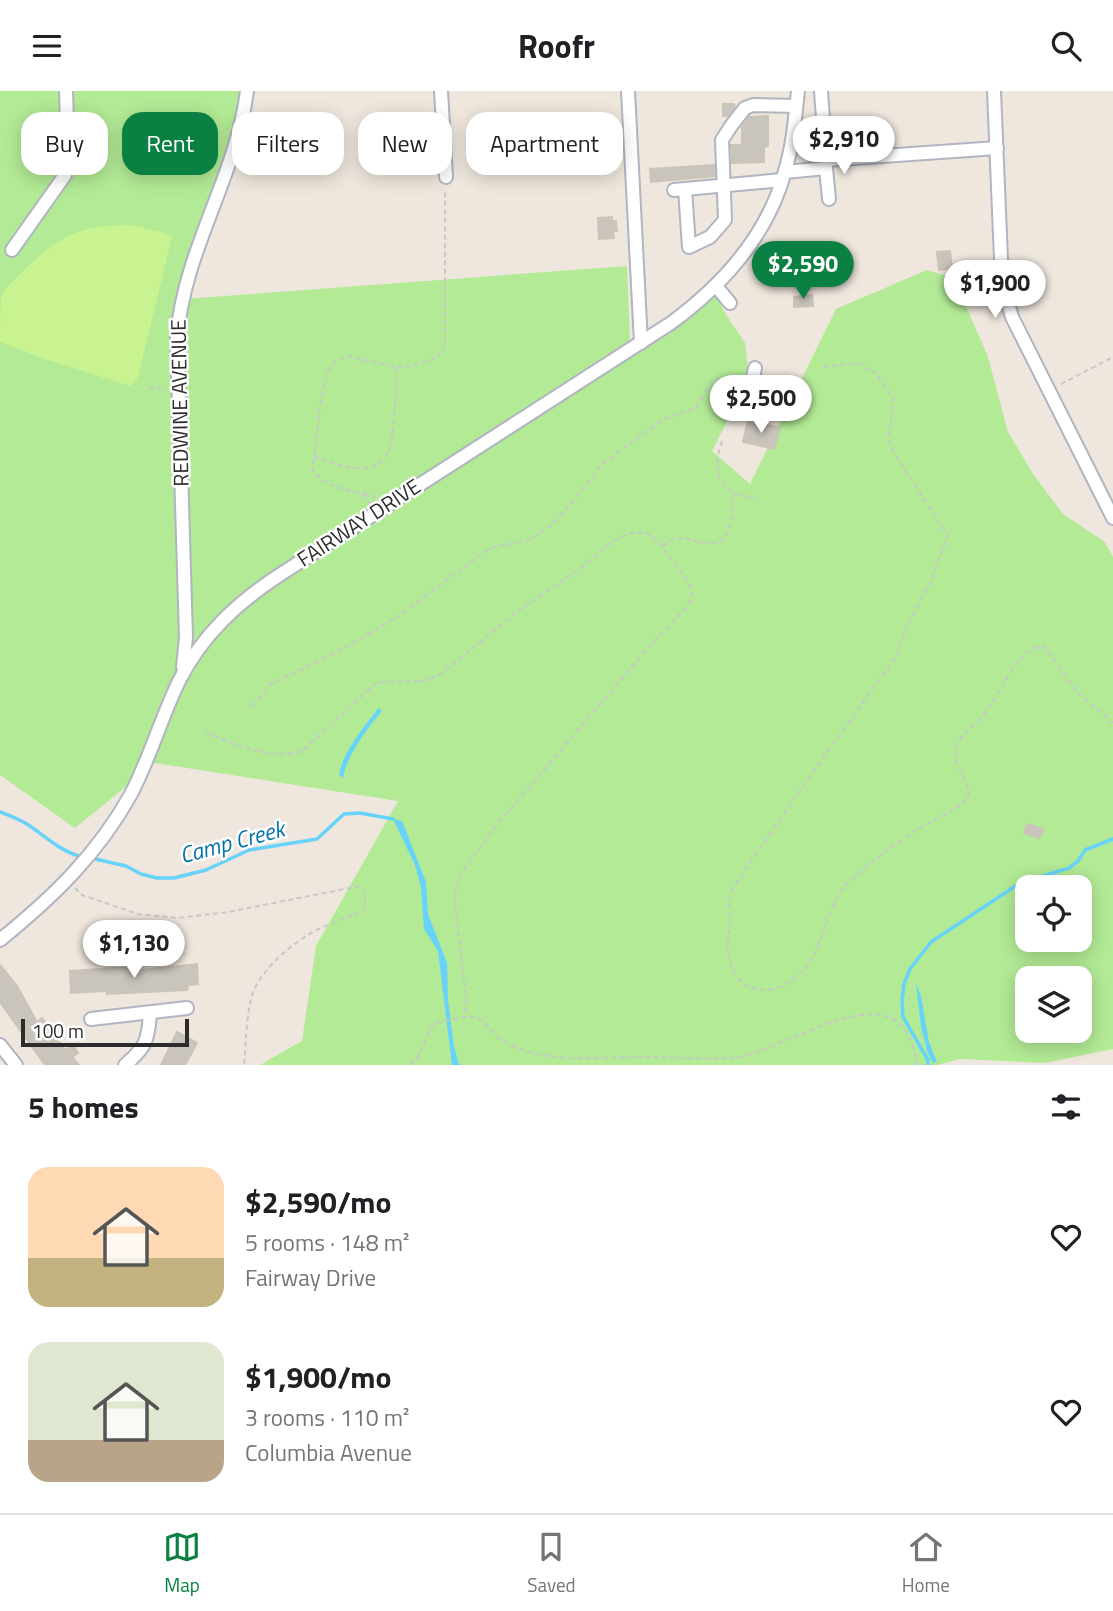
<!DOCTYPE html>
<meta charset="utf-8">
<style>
body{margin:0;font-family:"Titillium Web",sans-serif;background:#f2f2f2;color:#202124;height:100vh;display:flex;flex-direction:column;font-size:26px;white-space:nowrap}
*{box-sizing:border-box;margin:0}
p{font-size:23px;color:#757577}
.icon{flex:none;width:38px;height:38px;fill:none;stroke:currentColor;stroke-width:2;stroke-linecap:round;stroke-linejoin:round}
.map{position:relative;height:974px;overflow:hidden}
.details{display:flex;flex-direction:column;background:#fff;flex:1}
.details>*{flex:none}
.guide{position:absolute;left:21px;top:21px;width:700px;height:63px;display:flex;gap:14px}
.controls{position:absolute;left:1015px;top:784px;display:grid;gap:14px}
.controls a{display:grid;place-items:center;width:77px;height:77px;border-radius:14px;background:#fff;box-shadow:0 4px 18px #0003;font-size:35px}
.scale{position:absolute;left:21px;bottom:18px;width:168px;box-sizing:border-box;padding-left:7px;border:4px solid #2c2c2c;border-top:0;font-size:19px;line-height:24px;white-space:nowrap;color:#2c2c2c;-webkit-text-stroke:5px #fff;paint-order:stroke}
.price{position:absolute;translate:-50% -60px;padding:0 16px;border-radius:24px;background:#fff;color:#222;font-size:23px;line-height:46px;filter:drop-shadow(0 2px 4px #0008)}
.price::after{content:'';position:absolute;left:50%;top:42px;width:21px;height:16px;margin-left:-10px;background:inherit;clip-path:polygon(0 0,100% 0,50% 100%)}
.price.selected{background:#0b8043;color:#fff}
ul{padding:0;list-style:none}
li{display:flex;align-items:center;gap:21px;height:175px;padding:0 28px}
li span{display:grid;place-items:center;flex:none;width:196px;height:140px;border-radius:21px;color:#555}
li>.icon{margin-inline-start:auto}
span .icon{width:84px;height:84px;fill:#fffc;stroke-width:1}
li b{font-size:30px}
h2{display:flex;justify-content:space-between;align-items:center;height:84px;padding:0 28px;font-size:30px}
.pill{padding:0 24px;border-radius:21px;background:#fff;box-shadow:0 4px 18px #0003;font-size:24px;line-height:63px}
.pill.selected{background:#0b8043;color:#fff}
header{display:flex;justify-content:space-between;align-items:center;height:91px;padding:0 28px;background:#fff;font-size:32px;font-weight:700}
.tabs{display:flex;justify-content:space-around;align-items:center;height:98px;border-top:2px solid #e0e0e0;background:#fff;font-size:19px;color:#757577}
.tabs a{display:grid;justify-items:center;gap:4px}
.tabs .selected{color:#0b8043}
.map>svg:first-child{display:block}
.green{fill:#b2ea95;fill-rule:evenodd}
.pitch{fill:#c9f290}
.water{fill:#68d3fa}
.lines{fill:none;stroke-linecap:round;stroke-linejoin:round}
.stream{stroke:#68d3fa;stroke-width:3.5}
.building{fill:#cac5bc;stroke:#cbc4b7;stroke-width:2}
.minor-casing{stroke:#b1b4c1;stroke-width:16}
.path{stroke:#c8c8c8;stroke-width:2;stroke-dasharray:5 3.5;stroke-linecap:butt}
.minor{stroke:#fff;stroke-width:12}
.labels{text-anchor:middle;stroke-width:5;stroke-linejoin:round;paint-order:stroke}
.street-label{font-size:21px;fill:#2c2c2c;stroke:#fff}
.water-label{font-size:23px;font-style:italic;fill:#0171ab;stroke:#fff}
</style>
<header><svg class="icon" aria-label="menu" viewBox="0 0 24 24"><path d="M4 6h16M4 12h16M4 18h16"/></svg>Roofr<svg class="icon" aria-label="search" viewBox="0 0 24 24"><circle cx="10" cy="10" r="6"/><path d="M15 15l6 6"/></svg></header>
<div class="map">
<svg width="1113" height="974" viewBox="0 0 1113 974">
<rect width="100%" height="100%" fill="#efe7dd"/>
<path class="green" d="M0,0h241l-5,39 -52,169 443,-33 3,77 85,-54 8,21 22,33 3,26 -9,29 -27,53 38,33 86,-175 91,-39 27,8 34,79 20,75 25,42 30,40 42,28 8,15v492l-68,14 -85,-4 -22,6h-678l42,-24 14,-95 82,-145 -243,-38 -80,65 -75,-53zM1027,796h53v53h-53zM1027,887h53v53h-53z"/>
<path class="pitch" d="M130,134l32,7 10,5 -34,140 -8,9 -88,-28 -42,-16c0,-13 0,-31 1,-43 3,-12 15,-20 23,-29 38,-36 54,-44 106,-45z"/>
<g class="water">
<path d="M379,617l3,3c-14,16 -36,46 -39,67l-4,-3c3,-21 26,-51 40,-67z"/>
<path d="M393,728l9,2 24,61 2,32 19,49 1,37 6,46 5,19h-7l-14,-114 -14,-22 -3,-42 -6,-22z"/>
<path d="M916,892l5,13 8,46 8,20 -4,1 -5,-9 -7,-27z"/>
</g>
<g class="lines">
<g class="stream">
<path d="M0,721c11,4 21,8 30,14 16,11 34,28 54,31"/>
<path d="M91,767l35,8 15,8 16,4h17l32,-8 43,-20 68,-11 27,-25 16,-1 33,6"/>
<path d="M928,974v-5l-25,-43 -1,-16 2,-17 6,-15 21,-27 89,-59 49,-15 9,-7 7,-11 28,-11"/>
</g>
</g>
<g class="building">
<path d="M723,13h11l1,3 -7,9h-5z"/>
<path d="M768,25v30l-4,1v15l-32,1 -1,-18h11v-18l7,-10z"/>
<rect x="258" y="47" width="13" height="18"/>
<path d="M714,74l1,11 -64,6 -1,-13z"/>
<path d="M612,126v4h4l1,10h-4l1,7 -15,1 -1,-21z"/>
<path d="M950,160l2,17 -13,2 -2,-18z"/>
<path d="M812,204l1,11 -19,1v-10z"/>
<path d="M748,329l32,8 -6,21 -31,-7z"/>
<path d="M1027,733l16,5 -3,9 -16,-5z"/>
<path d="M197,873l1,20 -10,1 -1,5 -80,4v-3l-36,2 -1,-22 60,-4v3h13z"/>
<path d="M0,874l17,21 20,36 5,-4 23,32 8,-5 5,8 -6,4 7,8h-34l-45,-63z"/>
<path d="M177,941l20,11 -12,22h-24z"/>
</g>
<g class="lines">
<defs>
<g id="minor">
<path d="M441,0l5,86"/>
<path d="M628,0l13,252"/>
<path d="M821,0l5,69"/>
<path d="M994,0l8,192 10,34 101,201"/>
<path d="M826,77l3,31"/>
<path d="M785,81l41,-4v-8l171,-12"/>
<path d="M685,98l4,58 21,-10 15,-17 -3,-80 9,-14 14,-18 8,-3 43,1"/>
<path d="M674,99l108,-10"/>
<path d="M12,159l53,-75 3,-23 -2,-61"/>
<path d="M716,195l14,17"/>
<path d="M755,277l-6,27 34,14"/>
<path d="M183,576l3,-30 -9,-300c7,-87 59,-160 70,-246"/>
<path d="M0,849c52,-42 98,-86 131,-146 19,-36 30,-76 48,-113 23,-46 59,-79 102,-107l390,-251c53,-39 97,-88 114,-152 8,-26 10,-53 13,-80"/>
<path d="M91,928l96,-11"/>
<path d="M0,954l16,20"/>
<path d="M125,974c21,-18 23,-24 25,-51"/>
</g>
</defs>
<use href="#minor" class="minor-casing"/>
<g class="path">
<path d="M823,276l33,-4 19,10 9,11 9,15 -4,39 5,15 54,83 -18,47 -22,41 -10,30 -86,119 -80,116c-4,11 -2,16 -2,26 1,13 -4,26 -2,38 5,38 38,47 67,25 32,-24 26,-72 58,-100 19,-17 39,-32 60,-46 18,-11 39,-19 55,-34 4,-18 -17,-32 -12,-51 2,-10 16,-20 24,-28 14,-17 23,-37 36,-54 6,-9 15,-16 25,-19l6,3 29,42 37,32"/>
<path d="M1061,293l52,-27"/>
<path d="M149,297l18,2"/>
<path d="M722,350l-5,18 2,19 16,16 19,4"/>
<path d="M314,365c15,4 29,13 46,12 12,0 21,-3 27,-14 9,-15 8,-66 10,-86"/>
<path d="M363,403l7,10"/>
<path d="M375,407l-3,-3c-18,-3 -49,-8 -59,-25l8,-72 6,-26 8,-10 12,-6 50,11 13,-1 27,-8 8,-15v-154"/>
<path d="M663,455c22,-20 34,5 59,-5 11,-14 10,-31 11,-48"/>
<path d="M253,615l18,-22 66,-32 37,-21 26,-16 90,-67 39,-8 20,-13 21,-22 31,-40 61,-45 34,-12 14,-25 11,-5 19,-3"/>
<path d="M206,642c30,11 64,28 96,18l73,-67 9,-2 39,-1 17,-6 78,-64 63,-43 24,-21 15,-10 12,-4h15l10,7 31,41 4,9v9l-6,9 -32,33 -158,185 -35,47 -5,14 -1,17 11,93v20"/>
<path d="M75,797l7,7 56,19 40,4 50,-6 132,-26c6,8 6,13 3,23 -13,9 -26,12 -40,18 -26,11 -66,44 -72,72 -5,21 -5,45 -7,66"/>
<path d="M410,974l8,-9 15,-32c7,-2 36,-9 41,-7 11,3 19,17 28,23 10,7 28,13 40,15 33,6 68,2 101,2 30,0 60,3 90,1 54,-5 172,-100 184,7"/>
</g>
<use href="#minor" class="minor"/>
</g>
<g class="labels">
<g class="street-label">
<text transform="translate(180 312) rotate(-91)" y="7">REDWINE AVENUE</text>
<text transform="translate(359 432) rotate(-33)" y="7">FAIRWAY DRIVE</text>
</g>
<g class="water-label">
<text transform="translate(232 751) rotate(-15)" y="8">Camp Creek</text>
</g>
</g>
</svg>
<div class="controls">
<a><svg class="icon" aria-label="locate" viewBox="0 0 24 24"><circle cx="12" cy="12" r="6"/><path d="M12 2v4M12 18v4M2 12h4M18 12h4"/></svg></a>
<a><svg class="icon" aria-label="layers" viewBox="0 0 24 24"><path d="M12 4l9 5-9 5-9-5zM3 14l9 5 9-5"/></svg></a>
</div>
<div class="scale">100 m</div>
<b class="price" style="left:844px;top:85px">$2,910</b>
<b class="price selected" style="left:803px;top:210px">$2,590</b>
<b class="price" style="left:995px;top:229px">$1,900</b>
<b class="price" style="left:761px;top:344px">$2,500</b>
<b class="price" style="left:134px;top:889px">$1,130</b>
<div class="guide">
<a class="pill">Buy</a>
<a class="pill selected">Rent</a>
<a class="pill">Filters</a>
<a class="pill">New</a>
<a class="pill">Apartment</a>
</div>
</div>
<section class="details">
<h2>5 homes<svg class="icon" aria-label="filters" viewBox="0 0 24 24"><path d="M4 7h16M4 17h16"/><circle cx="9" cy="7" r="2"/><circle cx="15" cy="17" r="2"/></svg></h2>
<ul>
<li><span style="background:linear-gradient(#ffd9b3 65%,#c2b280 0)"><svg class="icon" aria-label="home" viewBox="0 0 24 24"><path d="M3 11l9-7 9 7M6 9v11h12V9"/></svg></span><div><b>$2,590/mo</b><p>5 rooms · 148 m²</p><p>Fairway Drive</p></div><svg class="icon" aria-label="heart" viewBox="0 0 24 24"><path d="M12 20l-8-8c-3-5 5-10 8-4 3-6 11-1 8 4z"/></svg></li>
<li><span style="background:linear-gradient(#dfe7d0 70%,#b9a48a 0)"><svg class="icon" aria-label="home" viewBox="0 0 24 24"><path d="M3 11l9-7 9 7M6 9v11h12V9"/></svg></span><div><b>$1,900/mo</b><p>3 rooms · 110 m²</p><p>Columbia Avenue</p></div><svg class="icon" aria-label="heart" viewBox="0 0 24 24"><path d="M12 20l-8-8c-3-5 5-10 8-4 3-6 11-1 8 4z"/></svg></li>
</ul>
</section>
<nav class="tabs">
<a class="selected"><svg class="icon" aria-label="map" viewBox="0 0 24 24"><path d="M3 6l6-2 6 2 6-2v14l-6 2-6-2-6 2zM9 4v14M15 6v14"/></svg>Map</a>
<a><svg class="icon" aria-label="saved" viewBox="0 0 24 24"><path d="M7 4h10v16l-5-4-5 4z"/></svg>Saved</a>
<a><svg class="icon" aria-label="home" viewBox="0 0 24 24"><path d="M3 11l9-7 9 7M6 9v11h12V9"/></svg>Home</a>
</nav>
